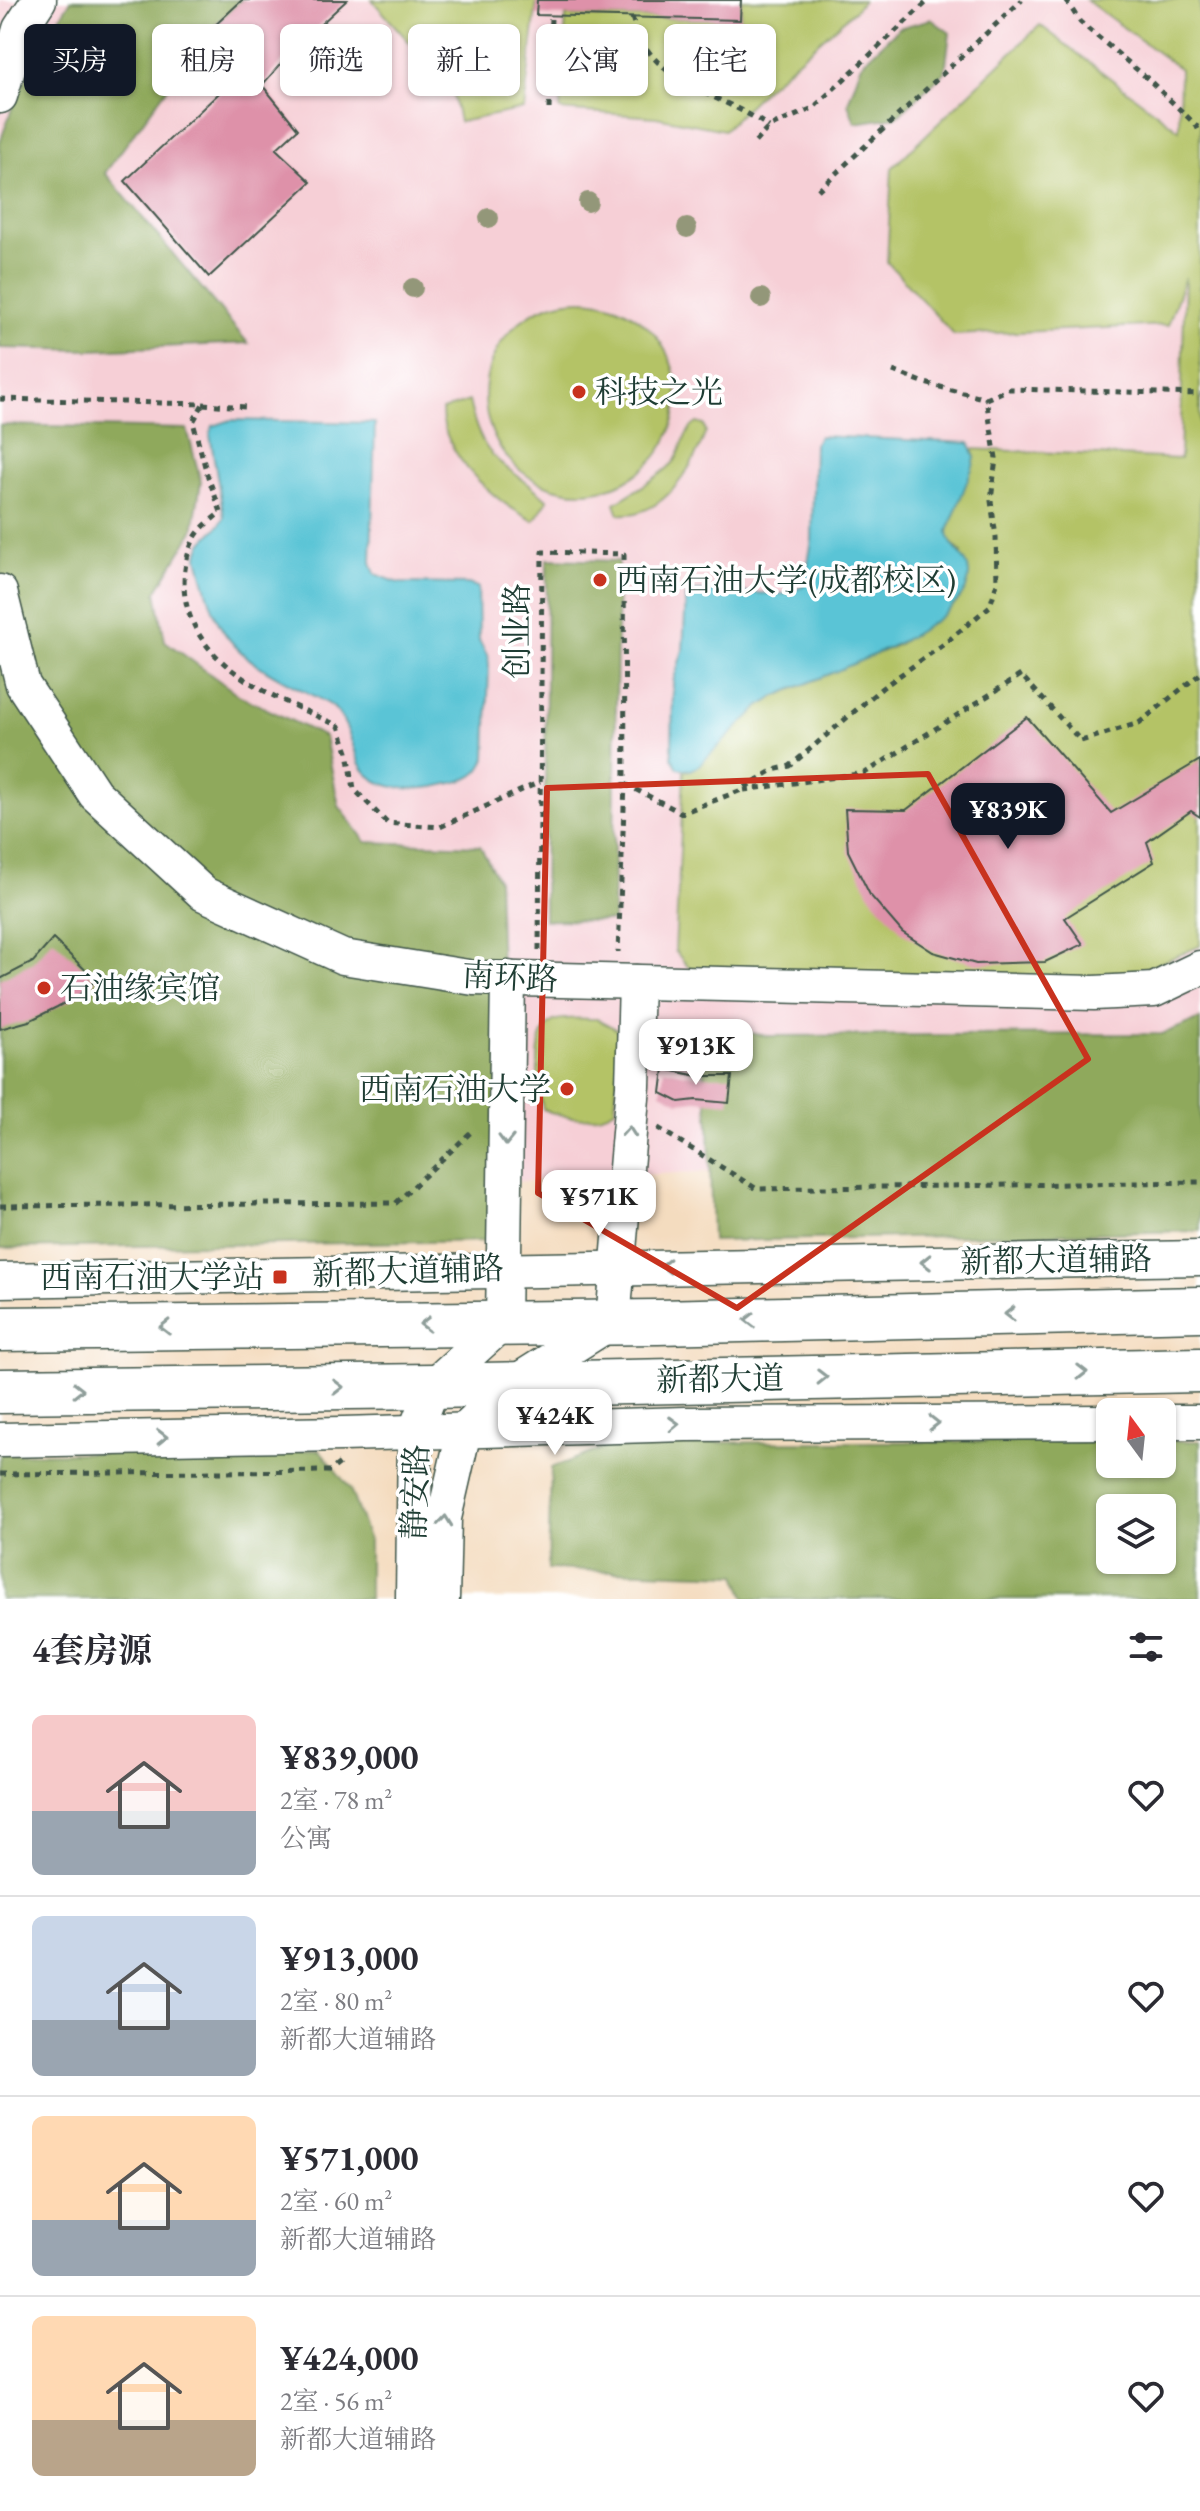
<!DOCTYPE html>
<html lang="zh">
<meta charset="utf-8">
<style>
body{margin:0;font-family:"EB Garamond","Noto Serif SC",serif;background:#f7f7f7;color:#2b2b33;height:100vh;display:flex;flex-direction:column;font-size:30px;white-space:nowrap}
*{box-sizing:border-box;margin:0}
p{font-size:26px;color:#7c7c81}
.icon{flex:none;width:44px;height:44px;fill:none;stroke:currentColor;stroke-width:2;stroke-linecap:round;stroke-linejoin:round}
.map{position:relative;height:1599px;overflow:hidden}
.panel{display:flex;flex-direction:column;background:#fff;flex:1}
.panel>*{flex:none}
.guide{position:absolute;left:24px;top:24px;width:1152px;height:72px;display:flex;gap:16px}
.needle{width:52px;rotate:345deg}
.tools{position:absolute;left:1096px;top:1398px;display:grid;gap:16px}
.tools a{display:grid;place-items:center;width:80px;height:80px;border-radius:12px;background:#fff;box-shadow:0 2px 6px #0004;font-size:40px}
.price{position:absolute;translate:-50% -68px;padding:0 18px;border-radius:16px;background:#fff;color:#222;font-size:26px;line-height:52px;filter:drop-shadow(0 2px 4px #0008)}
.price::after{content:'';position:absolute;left:50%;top:48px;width:24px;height:18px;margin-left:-12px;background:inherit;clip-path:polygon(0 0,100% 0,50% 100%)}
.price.on{background:#111827;color:#fff}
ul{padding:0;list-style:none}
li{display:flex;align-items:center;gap:24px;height:200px;padding:0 32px}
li+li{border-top:2px solid #e1e1e2}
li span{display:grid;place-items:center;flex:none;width:224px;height:160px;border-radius:12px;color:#555}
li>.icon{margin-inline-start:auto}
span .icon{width:96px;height:96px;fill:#fffc;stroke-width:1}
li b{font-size:34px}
h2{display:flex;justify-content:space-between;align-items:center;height:96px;padding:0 32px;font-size:34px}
.chip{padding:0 28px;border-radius:12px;background:#fff;box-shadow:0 2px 6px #0004;font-size:28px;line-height:72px}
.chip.on{background:#111827;color:#fff}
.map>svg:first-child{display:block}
.built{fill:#f6cfd6}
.green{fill:#b4c366;stroke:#6a804d;stroke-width:2}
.forest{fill:#8fa95b;stroke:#577348;stroke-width:2;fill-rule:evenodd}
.water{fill:#5ac4d6;stroke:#3c8085;stroke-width:2}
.building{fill:#de91a9}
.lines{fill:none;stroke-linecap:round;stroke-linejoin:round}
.minor-casing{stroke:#3f5549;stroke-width:37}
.major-casing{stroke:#3f5549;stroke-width:47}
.path{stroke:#3f5549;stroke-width:5;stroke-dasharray:6 6;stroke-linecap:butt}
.minor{stroke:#fff;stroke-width:34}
.major{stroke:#fff;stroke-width:44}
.tree{fill:#939779}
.oneway{stroke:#8f9e9a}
.marked{fill:none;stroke:#c8321e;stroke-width:6;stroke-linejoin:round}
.poi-dot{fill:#c8321e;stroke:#fff;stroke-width:3}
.labels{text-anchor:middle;stroke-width:7;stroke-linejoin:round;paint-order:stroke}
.poi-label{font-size:32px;fill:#1f3d34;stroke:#fff;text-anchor:start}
.street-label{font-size:32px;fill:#1f3d34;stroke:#fff}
</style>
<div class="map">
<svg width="1200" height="1599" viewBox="0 0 1200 1599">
<rect width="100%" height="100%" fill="#fff"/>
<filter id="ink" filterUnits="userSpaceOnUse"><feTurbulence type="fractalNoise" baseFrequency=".0125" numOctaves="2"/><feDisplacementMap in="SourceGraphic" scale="16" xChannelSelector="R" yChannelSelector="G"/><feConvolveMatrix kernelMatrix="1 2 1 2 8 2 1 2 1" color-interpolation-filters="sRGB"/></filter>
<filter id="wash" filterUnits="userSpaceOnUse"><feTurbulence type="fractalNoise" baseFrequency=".006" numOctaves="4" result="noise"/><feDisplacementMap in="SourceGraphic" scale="32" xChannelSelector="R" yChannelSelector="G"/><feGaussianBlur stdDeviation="1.8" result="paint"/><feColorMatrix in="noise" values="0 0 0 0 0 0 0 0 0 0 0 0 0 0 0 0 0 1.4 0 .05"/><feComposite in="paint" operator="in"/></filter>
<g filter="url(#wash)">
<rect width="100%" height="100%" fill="#f4dcbf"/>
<path class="built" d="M0,0h1200v1160l-429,8 -371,20 -400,1z"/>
<g class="green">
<path d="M372,0h165l-13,109 -65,13 -7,-32z"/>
<path d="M741,0h122l-8,10 -91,80 -40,40 -68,-13 -96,-7 6,-94 174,4z"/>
<path d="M1086,0h114v946l-56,24 -54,13 -391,-3 -24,-29 9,-180 7,-1 68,-63 15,-10 123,-52 60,-43 5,-49 -14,-13v-9l27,-73 -2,-9 207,10 5,-182 -17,48 -214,10 -67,-73 5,-94 148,-143 139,105 1,-61z"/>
<circle cx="581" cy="396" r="96"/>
<path d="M469,401c14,65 36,60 79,99l-14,21c-38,-18 -92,-66 -92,-111z"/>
<path d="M697,423l7,2 2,7c-13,35 -42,86 -87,82l-4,-11c17,-10 46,-27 59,-41 9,-12 9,-31 23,-39z"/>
<path d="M597,1019l19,10 4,10 -5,70c-20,13 -50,10 -72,0 -5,-20 -13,-82 14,-89 12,-3 28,-1 40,-1z"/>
</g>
<g class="forest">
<path d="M71,0h171l-31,29 -106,144 143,170 -157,7 -91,-2v-206l14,-39 28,-57z"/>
<path d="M931,19l19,14 -5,39 -49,45 -41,6 -7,-20 14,-40 37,-35z"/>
<path d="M0,425l187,4 14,53 -8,49 -37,61 9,49 75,55 85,41 14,69 27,36 114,4 18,34 5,150 -3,211 -500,7z"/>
<path d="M547,559l71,2 -5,360 -69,-1z"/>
<path d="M1200,1019v212l-488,10 -3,-115 -9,-101 68,11 394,-2z"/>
<path d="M1110,1441v23h52v-23h38v158h-454l-10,-24 -188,-6 3,-101 67,-25zM1110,1508h52v52h-52z"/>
<path d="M320,1450l30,39 19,52v58h-369v-145z"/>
</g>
<g class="water">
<path d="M231,420l144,3 -4,139 4,12 24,9 69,1 10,3 1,53 9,17 1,8 -3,93c-6,19 -20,22 -38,26 -29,7 -74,10 -89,-22 -8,-20 -11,-40 -27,-56 -41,-24 -96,-41 -116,-89 -8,-18 -13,-40 -18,-59 0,-21 19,-23 26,-41l-14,-82 3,-9z"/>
<path d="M820,436l150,7 5,15 -2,8 -25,65c0,18 20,23 21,42 3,55 -153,104 -195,124l-15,10 -62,60 -6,3 -13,-2 -6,-10 1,-76 10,-32 3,-54 10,-5 88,3 20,-8 8,-46 2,-96z"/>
</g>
<g id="blocks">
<g class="building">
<path d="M242,0h105l-52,48 -33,37 36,44 -22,20 35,33 -102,95 -84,-96 122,-114 -36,-38z"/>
<path d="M537,0h204l-1,20 -204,-5z"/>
<path d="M1027,717l84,96 89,-53v57l-9,-6 -44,31 7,20 -89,56 18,26 -38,18 -69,2 -43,-12 -31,-20 -32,-37 -22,-44 -3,-42 61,1z"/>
<path d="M53,939l43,41 -17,15 -22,12 -28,14 -29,8v-50l33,-17z"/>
<path d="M664,1069l34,7h34l-3,27 -33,-3 -17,2 -18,-9z"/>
</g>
</g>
</g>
<g filter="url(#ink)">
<use href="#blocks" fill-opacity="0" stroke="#3f5549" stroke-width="2"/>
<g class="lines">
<defs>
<g id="minor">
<path d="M0,96l20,-67 19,-29"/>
<path d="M0,592l23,93 72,109 109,100 139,63 131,21 620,15 60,-3 46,-22"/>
<path d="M0,1280l1200,-22"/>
<path d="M1162,1422h38"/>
<path d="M0,1440l343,-6 343,-10 424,-2"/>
<path d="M413,1599l2,-167 18,-46 70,-63 5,-345"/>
<path d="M442,1599l2,-81 20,-87 52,-49 97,-61 20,-235 3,-104"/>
</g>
<g id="major">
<path d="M0,1329l658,-7 542,-13"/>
<path d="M0,1391l433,-5 767,-16"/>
</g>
</defs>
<use href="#minor" class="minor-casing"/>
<use href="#major" class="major-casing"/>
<g class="path">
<path d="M1066,0l14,22 67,56 49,47 4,8"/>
<path d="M632,17c19,70 89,75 137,110"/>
<path d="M295,48l13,17 31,26"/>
<path d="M549,109l2,-94"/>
<path d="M755,142l14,-15 44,-19 116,-108"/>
<path d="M818,190l204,-190"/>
<path d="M893,371l32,12 61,16"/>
<path d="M0,399l203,5 -10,18 14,52 14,38c-7,6 -17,13 -23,21 -12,16 -16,45 -13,64 12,73 95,102 154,129l9,26 6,37 33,34 53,4 100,-45"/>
<path d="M203,404l43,3"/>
<path d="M625,784l57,29 57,-22 34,-21 17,-4 92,-78 62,-44 46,-38 7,-23 -1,-46 -5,-36 5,-43 -10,-59 23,-10 191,5"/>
<path d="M744,790l121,-17 156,-98 60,66 58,-18 61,-49"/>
<path d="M539,950l3,-398 82,2 1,230 -7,168"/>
<path d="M658,1128l99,61 443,-7"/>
<path d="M0,1206l396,-3 75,-71"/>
<path d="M0,1474l330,-3 10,-8"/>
</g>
<use href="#minor" class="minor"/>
<use href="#major" class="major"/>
</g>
<g class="tree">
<circle cx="588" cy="202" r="10"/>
<circle cx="489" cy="218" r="10"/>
<circle cx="687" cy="228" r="10"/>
<circle cx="413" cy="288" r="10"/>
<circle cx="761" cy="298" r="10"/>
</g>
<defs><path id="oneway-chevron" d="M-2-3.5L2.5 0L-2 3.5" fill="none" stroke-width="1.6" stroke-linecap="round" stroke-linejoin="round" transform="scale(2)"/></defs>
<g class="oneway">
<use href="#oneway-chevron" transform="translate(629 1132) rotate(-85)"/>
<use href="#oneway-chevron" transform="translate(506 1140) rotate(91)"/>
<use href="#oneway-chevron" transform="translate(926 1262) rotate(179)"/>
<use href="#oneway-chevron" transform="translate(666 1266) rotate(179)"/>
<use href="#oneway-chevron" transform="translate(1010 1314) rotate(179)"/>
<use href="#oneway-chevron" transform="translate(750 1320) rotate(179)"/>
<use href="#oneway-chevron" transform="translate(425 1324) rotate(180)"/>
<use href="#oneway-chevron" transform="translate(165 1327) rotate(179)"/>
<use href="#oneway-chevron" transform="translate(1082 1372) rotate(-1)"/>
<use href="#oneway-chevron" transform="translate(822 1377) rotate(-1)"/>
<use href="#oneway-chevron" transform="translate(338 1387) rotate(-1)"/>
<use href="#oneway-chevron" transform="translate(78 1390) rotate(-1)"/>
<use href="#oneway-chevron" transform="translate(934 1423)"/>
<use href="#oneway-chevron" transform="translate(674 1424) rotate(-2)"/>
<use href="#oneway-chevron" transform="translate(162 1437) rotate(-1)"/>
<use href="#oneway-chevron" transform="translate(445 1521) rotate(-84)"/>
</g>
</g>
<path class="marked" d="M928,774l160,285 -351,249 -199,-115 9,-405z"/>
<g class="poi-dot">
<circle cx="579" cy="392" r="8"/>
<circle cx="600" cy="580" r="8"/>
<circle cx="44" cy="988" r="8"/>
<circle cx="567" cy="1089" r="8"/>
<rect x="272" y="1269" width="16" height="16" rx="4"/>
</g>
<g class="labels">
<g class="poi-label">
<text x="595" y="403">科技之光</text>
<text x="616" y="591">西南石油大学(成都校区)</text>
<text x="60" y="999">石油缘宾馆</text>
<text x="551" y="1100" text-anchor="end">西南石油大学</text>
<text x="264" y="1288" text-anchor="end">西南石油大学站</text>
</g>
<g class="street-label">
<text transform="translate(517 631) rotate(-90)" y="11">创业路</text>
<text transform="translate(510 977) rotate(3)" y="11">南环路</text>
<text transform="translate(1056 1260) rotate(-1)" y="11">新都大道辅路</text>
<text transform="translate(408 1271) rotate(-2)" y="11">新都大道辅路</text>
<text transform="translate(720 1379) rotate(-1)" y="11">新都大道</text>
<text transform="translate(415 1492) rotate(-88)" y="11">静安路</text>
</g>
</g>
</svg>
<div class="tools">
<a><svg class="needle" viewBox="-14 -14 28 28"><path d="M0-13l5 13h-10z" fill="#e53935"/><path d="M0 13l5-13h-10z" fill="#7c7c81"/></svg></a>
<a><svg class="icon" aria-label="layers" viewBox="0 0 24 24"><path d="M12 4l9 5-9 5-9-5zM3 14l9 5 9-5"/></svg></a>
</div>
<b class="price on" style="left:1008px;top:851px">¥839K</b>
<b class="price" style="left:696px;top:1087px">¥913K</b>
<b class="price" style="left:599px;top:1238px">¥571K</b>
<b class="price" style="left:555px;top:1457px">¥424K</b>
<div class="guide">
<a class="chip on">买房</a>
<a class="chip">租房</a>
<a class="chip">筛选</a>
<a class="chip">新上</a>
<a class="chip">公寓</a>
<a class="chip">住宅</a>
</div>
</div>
<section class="panel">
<h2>4套房源<svg class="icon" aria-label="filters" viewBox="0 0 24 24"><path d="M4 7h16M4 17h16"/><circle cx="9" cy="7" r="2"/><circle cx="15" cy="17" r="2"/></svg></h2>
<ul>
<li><span style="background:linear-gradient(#f6c9c9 60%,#9aa5b1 0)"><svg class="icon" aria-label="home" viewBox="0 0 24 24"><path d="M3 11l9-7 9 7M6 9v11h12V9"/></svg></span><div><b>¥839,000</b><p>2室 · 78 m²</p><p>公寓</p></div><svg class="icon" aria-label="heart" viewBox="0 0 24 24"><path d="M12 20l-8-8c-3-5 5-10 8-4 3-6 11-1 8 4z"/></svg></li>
<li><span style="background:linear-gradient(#c9d6e8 65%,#9aa5b1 0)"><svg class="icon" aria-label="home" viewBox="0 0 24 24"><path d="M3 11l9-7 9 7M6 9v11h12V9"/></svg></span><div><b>¥913,000</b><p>2室 · 80 m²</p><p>新都大道辅路</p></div><svg class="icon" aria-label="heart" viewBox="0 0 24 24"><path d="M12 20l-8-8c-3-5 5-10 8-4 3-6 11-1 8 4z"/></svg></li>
<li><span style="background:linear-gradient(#ffd9b3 65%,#9aa5b1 0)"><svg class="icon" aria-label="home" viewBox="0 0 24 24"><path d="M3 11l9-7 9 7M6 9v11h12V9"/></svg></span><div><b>¥571,000</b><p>2室 · 60 m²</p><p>新都大道辅路</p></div><svg class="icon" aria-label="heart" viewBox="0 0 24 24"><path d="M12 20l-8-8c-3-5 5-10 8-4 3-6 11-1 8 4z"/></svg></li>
<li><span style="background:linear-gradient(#ffd9b3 65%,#b9a48a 0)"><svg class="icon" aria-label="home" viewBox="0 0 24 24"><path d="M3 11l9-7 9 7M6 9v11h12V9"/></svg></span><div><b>¥424,000</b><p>2室 · 56 m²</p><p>新都大道辅路</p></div><svg class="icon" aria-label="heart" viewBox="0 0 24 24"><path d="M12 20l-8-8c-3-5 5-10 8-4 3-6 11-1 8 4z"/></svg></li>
</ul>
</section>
